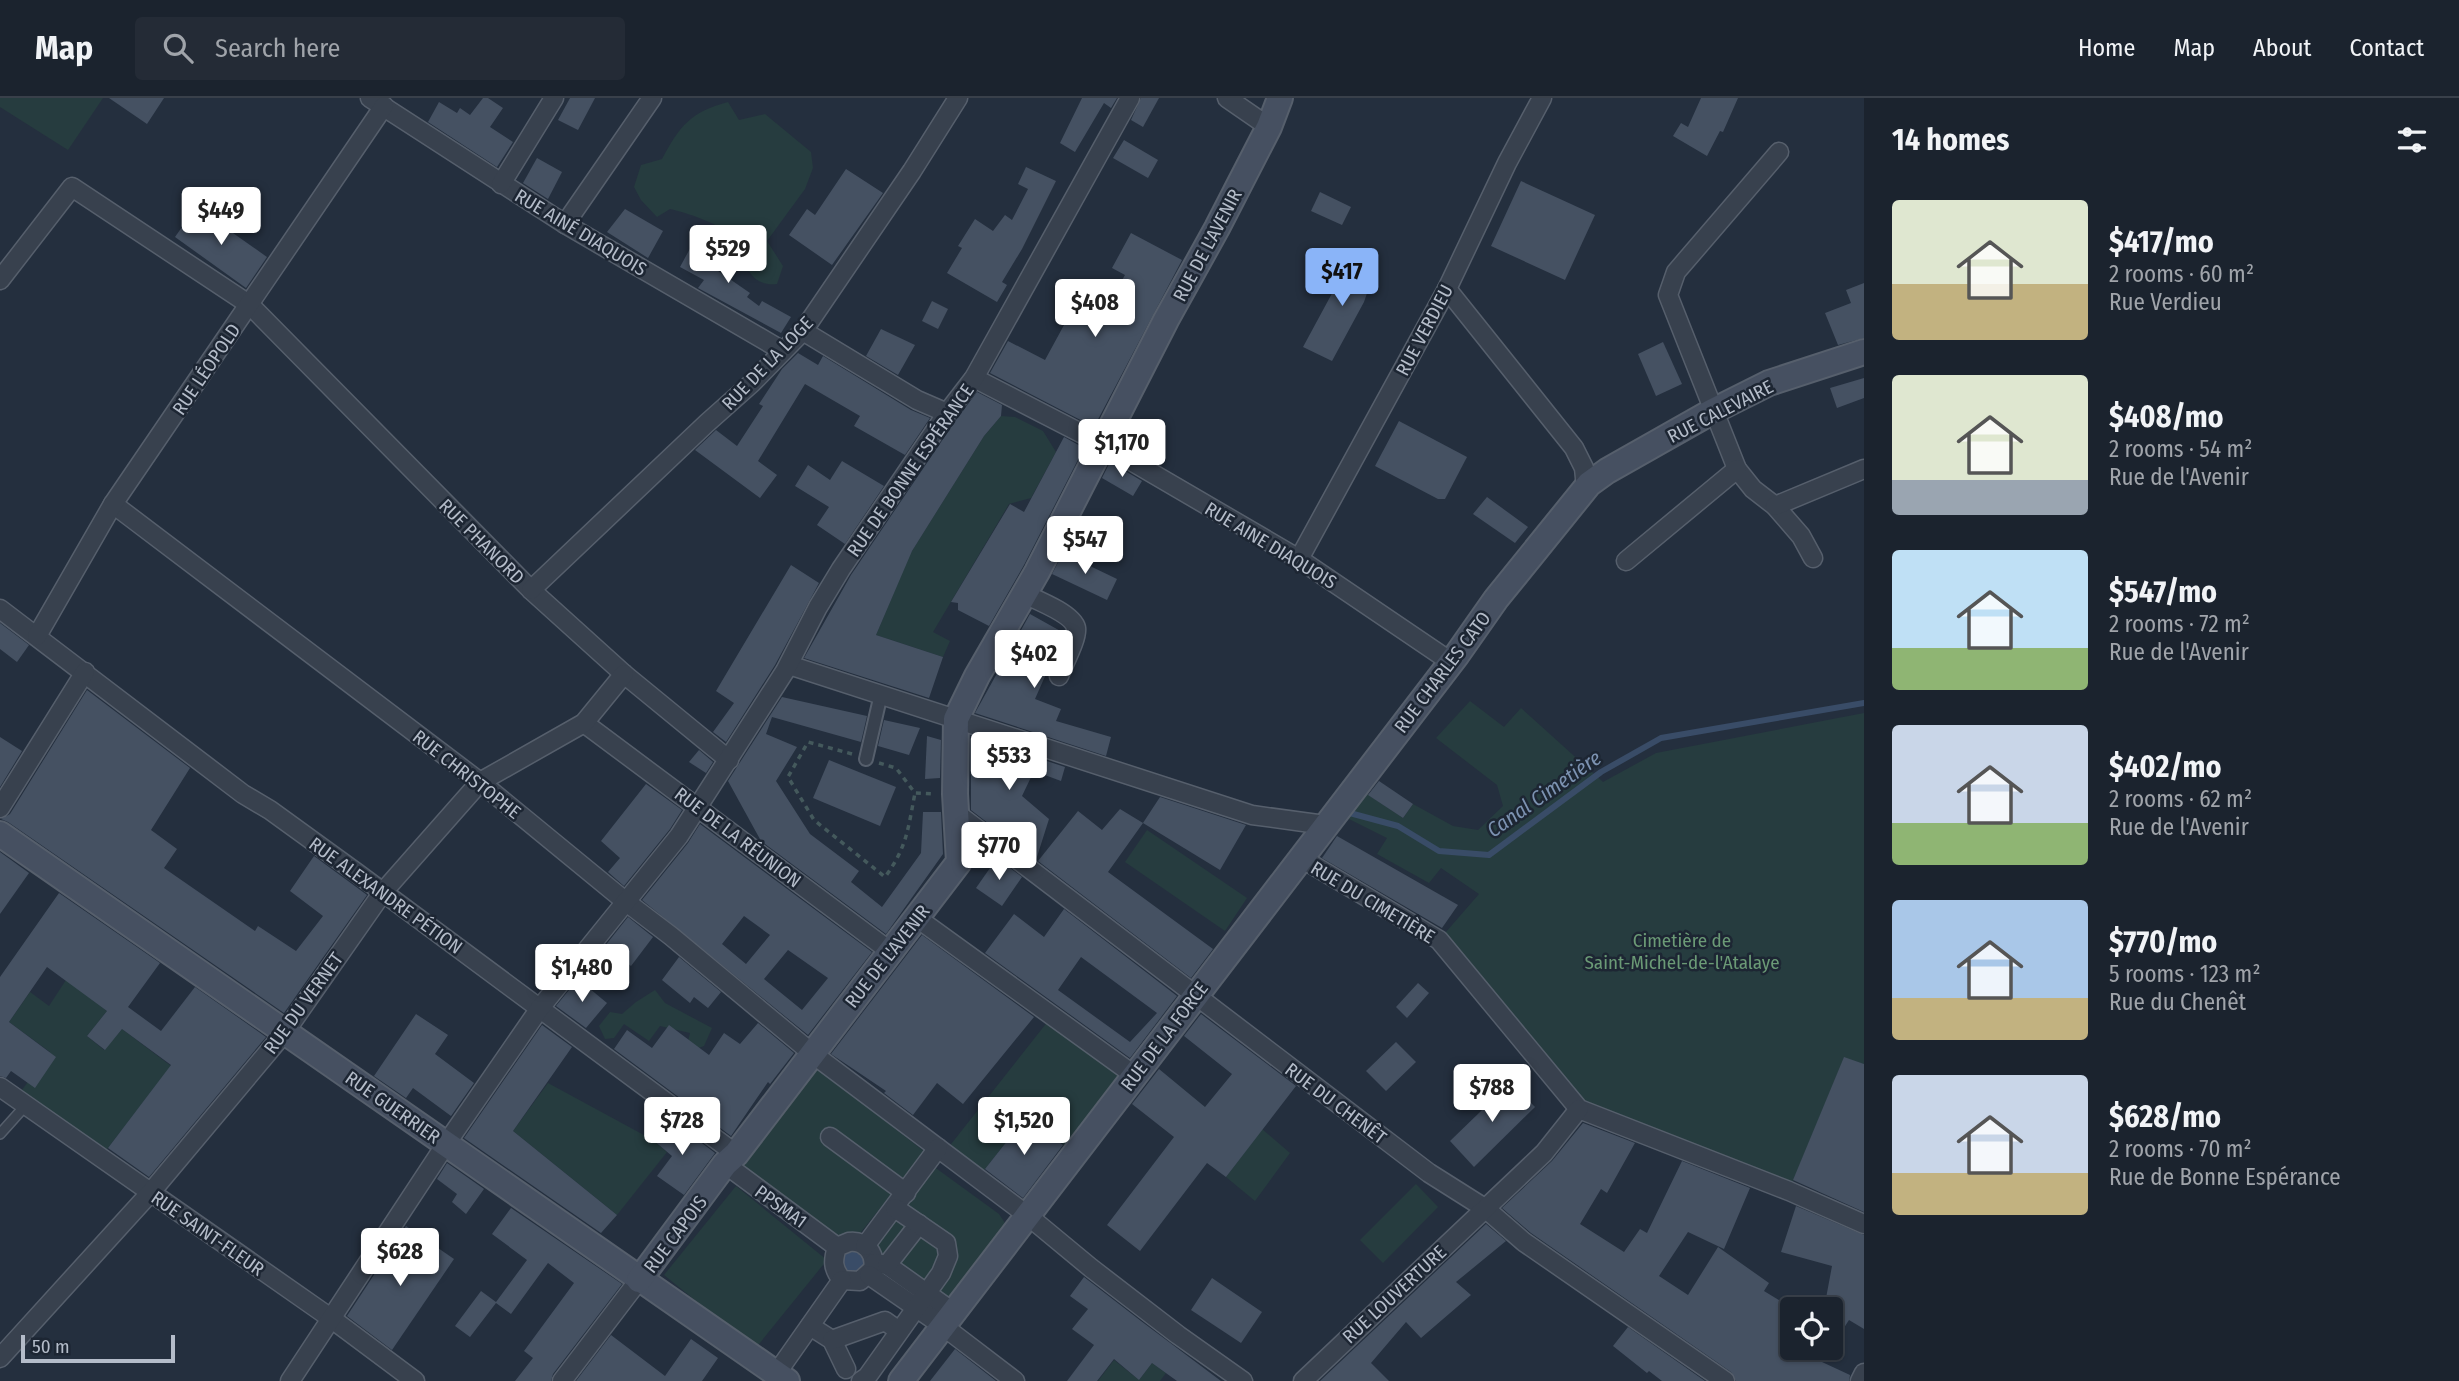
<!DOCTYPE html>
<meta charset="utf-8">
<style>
body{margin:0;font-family:"Fira Sans Condensed",sans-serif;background:#242b36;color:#f1f3f6;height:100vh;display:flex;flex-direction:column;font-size:26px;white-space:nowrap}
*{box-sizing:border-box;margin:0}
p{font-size:23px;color:#a0a4aa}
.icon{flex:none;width:38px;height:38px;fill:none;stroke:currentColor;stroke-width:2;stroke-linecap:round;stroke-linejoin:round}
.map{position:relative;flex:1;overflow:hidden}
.side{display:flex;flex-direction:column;background:#1b232e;width:595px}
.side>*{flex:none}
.controls{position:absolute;left:1780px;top:1199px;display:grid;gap:14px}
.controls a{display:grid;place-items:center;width:63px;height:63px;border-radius:7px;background:#1b232e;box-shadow:0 2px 5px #0004,0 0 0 2px #39404a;font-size:35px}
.scale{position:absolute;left:21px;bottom:18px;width:154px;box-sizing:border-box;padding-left:7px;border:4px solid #b4bcc9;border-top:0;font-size:19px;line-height:24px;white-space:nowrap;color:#b4bcc9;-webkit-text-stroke:5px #1d2633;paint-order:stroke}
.price{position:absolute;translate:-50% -60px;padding:0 16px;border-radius:7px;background:#fff;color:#222;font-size:23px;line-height:46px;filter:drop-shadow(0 2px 4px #0008)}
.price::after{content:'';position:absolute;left:50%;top:42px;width:21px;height:16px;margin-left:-10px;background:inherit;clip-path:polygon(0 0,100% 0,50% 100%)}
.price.on{background:#8ab4f8;color:#111}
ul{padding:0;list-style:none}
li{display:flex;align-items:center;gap:21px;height:175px;padding:0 28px}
li span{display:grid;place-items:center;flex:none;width:196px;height:140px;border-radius:7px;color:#555}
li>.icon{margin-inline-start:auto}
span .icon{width:84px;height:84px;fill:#fffc;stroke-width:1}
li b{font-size:30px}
h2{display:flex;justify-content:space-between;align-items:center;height:84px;padding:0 28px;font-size:30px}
header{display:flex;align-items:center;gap:42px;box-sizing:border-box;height:98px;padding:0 35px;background:#1b232e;border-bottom:2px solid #39404a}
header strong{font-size:33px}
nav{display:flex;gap:38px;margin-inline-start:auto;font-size:24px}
.search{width:490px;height:63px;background:#242b36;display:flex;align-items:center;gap:18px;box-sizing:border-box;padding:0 24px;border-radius:7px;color:#a0a4aa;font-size:26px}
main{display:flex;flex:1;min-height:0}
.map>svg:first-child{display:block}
.green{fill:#263c3f}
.water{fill:#394c67}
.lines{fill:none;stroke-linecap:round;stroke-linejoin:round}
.stream{stroke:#394c67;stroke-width:6}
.building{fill:#455162;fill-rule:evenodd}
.service-casing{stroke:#565f6c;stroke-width:12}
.pedestrian-casing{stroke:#565f6c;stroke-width:16}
.minor-casing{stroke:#565f6c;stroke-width:21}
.secondary-casing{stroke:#565f6c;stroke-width:28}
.path{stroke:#44595c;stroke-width:3.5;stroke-dasharray:5 5;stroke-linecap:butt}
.service{stroke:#38414e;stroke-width:9}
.pedestrian{stroke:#38414e;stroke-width:12}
.minor{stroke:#38414e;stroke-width:18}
.secondary{stroke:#465061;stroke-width:24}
.labels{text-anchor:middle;stroke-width:5;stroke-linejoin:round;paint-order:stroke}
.street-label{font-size:19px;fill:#b4bcc9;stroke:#1d2633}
.park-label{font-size:19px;fill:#6b9a76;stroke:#1d2633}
.water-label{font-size:21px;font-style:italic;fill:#7c92b1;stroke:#1d2633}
</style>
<header>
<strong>Map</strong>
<div class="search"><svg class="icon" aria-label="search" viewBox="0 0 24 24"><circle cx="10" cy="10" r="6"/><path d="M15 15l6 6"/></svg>Search here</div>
<nav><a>Home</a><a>Map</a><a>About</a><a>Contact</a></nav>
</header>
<main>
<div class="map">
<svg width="1864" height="1283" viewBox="0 0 1864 1283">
<rect width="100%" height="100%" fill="#242f3e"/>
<g class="green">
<path d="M0,0h103l-35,52 -68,-43z"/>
<path d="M728,4l11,18 26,-6 46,38 2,16 -8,21 -38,52 16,25 -6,18c-34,3 -30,-30 -46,-48 -12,-13 -44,-23 -61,-27l-13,8 -16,-17 -7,-13 7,-22 21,-6c18,-33 28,-47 66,-57z"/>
<path d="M1001,318l14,1 28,14 13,21 -25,46 -22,6 -76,128 17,9 -7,16 -67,-22 34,-81 74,-118z"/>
<path d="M1470,603l34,26 17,-19 82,74 53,-29 208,-40v351l-20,-6 -55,133 -210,-82 -140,-169 40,-46 -38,-26 -12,15 -52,-29 10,-16 -52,-26 20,-26 48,32 10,-14 40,22 25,4 25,-24 -6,-21 -61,-47z"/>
<path d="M1147,732l100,68 -22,33 -100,-69z"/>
<path d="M66,882l41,31 -20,25 17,14 18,-21 49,37 -70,91 -85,-59 34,-46 -41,-30 21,-30 19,14z"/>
<path d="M655,892l10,13 47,25 -8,18 -19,7 5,-20 -30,-7 -11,15 -25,-17 -10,14 -9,1 -6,-13 11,-14 12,2 14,-12z"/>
<path d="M1052,918l82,59 -59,78 -49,-36 -48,61 -34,-25z"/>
<path d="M815,968l110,86 -67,84 -25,-1 -91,-70z"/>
<path d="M548,985l105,57 14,12 -50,63 -104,-84z"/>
<path d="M1262,1031l28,24 -35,48 -29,-24z"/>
<path d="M933,1068l66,48 8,12 -64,89 -72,-67z"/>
<path d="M1416,1086l22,23 -55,56 -23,-23z"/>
<path d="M736,1088l91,74 -72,89 -91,-74z"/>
<path d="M1114,1262l25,20 13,-17 14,10 -6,8h-62z"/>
</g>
<path class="water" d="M855,1145l17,23 -30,14 -5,-33z"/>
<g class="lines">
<path class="stream" d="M1346,714l52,14 41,25 50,4 112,-83 60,-34 203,-35"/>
</g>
<g class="building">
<path d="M109,0h55l-17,26z"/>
<path d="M483,0h5l15,10 -13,19 23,15 -16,25 -69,-45 11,-20 18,11 3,-5 10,7z"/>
<path d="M570,0h25l-17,32 -20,-10z"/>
<path d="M1082,0h35l-6,10 -7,-5 -29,49 -15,-9z"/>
<path d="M1141,0h18l-16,29 -12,-7z"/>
<path d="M1701,0h37l-15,34 -3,-1 -13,25 -34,-20 8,-13 7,4z"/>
<path d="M1124,42l34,20 -10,18 -35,-20z"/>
<path d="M537,60l25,14 -14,27 -25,-16z"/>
<path d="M1026,69l30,14 -34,68 -20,33 5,3 -10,17 -50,-29 15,-25 -4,-2 17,-27 18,12 12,-16 7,5 16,-31 -10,-5z"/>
<path d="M846,71l37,24 -51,72 -43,-30 18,-26 8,6z"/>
<path d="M1521,83l74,34 -30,65 -74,-34z"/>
<path d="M1320,94l31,15 -9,18 -31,-14z"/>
<path d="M196,109l71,50 -21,31 -71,-51z"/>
<path d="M625,111l38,22 -15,27 -41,-26z"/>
<path d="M699,134l21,12 -12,20 42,29 -3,4 12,9 3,-5 29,16 -10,16 -83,-45 6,-8 -24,-13z"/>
<path d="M1131,135l51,27 -88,167 -104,-54 18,-32 37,19 31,-57 25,13 24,-41 -13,-7z"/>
<path d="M1354,154l24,9 -14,41 -32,59 -29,-14 33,-61 5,3z"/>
<path d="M1864,185v55l-26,7 -13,-32 26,-10 -5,-13z"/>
<path d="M932,203l16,8 -10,20 -16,-8z"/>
<path d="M881,231l34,16 -17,30 -32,-19z"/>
<path d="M1663,244l19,42 -26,12 -18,-42z"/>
<path d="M798,255l20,12 5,-9 88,54 19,8 -25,37 -51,-29 6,-10 -55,-32 -47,77 19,14 -17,23 -65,-48 21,-20 21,16 26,-40 -4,-2 23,-35z"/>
<path d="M1864,280v20l-27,10 -7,-20z"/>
<path d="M977,294l25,13 -1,11 -17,20 -72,115 -36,84 67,22 -14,41 -125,-40 47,-83 105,-155z"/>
<path d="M1399,323l68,36 -22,42h-7l-63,-33z"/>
<path d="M1064,339l20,11 -60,117 -35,61 -31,-16v-7l-7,-1 59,-98 14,8z"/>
<path d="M842,363l42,25 -39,58 -28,-19 12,-18 -34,-21 13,-21 22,15z"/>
<path d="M1110,364l32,19 -9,15 -31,-18z"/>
<path d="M1487,399l41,30 -13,16 -42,-29z"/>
<path d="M1063,455l54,26 -10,21 -55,-26z"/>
<path d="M791,467l28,18 -44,82 -49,77 -13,-10 21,-29 -18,-12z"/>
<path d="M1030,516l34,19 -29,66 26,10 -5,12 55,16 -5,19 -131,-43z"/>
<path d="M0,525l29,22 -12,17 -17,-13z"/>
<path d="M87,592l103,78 -39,62 26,19 -13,19 91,63 3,-5 38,25 27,-35 -33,-25 24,-35 53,39 -83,118 -276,-191 -7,-3 9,-5z"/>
<path d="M782,599l85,19 -6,26 -89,-25 -6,17 31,13 -21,34 34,53 49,37 -8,11 31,25 39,-54 2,-41h18l2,42 -57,80 -125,-93 -33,-60z"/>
<path d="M884,622l36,8 -11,27 -31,-9z"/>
<path d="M927,638l14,4 -1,38 -15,1z"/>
<path d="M971,638l94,31 -4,14 -27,-10 -12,25 27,23 -13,41 -65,-50z"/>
<path d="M0,639l22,14 -22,36z"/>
<path d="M699,652l14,12 -7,11 -17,-11z"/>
<path d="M829,662l67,27 -16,39 -67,-28z"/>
<path d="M1379,683l34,23 -10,14 -35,-23z"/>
<path d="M646,686l36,26 -12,19 -46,57 -16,-14 12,-14 -19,-17z"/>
<path d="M1160,699l86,28 -26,45 -77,-47z"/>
<path d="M1120,711l23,14 -35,49 105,77 -22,29 -153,-117 40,-50 24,19z"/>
<path d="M700,726l172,128 -64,83 -166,-135 46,-57zM744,818l26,19 -24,29 -24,-20zM788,852l40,28 -26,32 -38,-31z"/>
<path d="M1337,738l121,69 -16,23 -120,-70z"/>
<path d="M0,754l29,21 -29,41z"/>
<path d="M997,760l25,19 -20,29 -26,-18z"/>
<path d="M59,795l101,70 -32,44 33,24 34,-44 71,50 -117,140 -41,-29 63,-83 -49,-36 -17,21 -18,-14 20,-25 -60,-44 -38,55 47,35 -21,31 -24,-17 -5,7 -6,-2v-99z"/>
<path d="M1064,811l113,87 -47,62 -145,-105 29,-39 30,23zM1081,859l76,56 -27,29 -72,-52z"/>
<path d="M628,819l25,20 -22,29 -26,-20z"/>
<path d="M922,837l112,82 -71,87 -26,-21 -24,32 -29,-22 2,-2 -55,-37z"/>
<path d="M559,847l11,8 -10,12 -11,-8z"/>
<path d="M679,859l42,35 -13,16 -14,-11 -4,6 -28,-23z"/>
<path d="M578,881l29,24 -21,25 -30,-22z"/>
<path d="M1418,885l11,10 -22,25 -11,-11z"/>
<path d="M416,916l32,21 -13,19 39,29 -23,33 -38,-28 -7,10 -32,-22z"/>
<path d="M1201,916l95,72 -70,91 -19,-14 -67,88 -33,-26 67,-88 -42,-33 27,-35 46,38 27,-33 -48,-38z"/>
<path d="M758,925l36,30 -24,31 -2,-2 -37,54 -117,-87 13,-19 25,18 17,-23 40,30 15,-22 16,11z"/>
<path d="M542,927l30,22 -59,84 104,84 -16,18 -137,-95z"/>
<path d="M1396,944l20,20 -30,29 -20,-20z"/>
<path d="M1844,959l20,7v148l-71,-32z"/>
<path d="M1511,984l24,25 -61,60 -24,-26z"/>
<path d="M1026,1019l37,28 -40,53 -38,-29z"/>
<path d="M670,1021l45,34 -31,42 -27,-19 15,-20 -19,-16z"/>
<path d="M1583,1025l52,20 -28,50 -6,-4 -21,35 44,28 16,-23 7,4 35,-72 68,27 -26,61 -36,-17 -29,44 29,19 30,-48 51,36 -5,8 28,17v45l4,-5h34v-39h-6l8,-43 -51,-14 15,-46 68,29v94l-15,-9 -27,42 28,13 -1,6h-113l-5,-9 -200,-139 -29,-25 50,-47z"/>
<path d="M447,1065l37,26 -18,25 -14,-12 5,-8 -20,-15z"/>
<path d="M511,1110l111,76 -69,90 -2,7h-36l18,-23 -9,-7 50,-68 -26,-20 -37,51 -15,-11 -26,34 -15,-11 26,-35 15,11 31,-42 -35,-26z"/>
<path d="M1486,1126l20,17 -50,41 15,13 -50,43 -15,-16 -35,41 18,18h-69z"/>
<path d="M406,1128l48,33 -62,91 -45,-34z"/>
<path d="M1084,1179l57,44 80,60h-44l-25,-18 -13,17 -25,-21 -17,22h-30l27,-36 -22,-16 16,-20 -18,-13z"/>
<path d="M1212,1180l50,34 -21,31 -50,-33z"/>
<path d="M1628,1229l77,54h-43l-13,-10 -2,2 -34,-27z"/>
<path d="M611,1237l54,41 26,-37 27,19 -16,23h-126z"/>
<path d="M955,1251l41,32h-66z"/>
</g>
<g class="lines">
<defs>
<path id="service" d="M0,1036l26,-29"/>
<path id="pedestrian" d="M866,661l15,-65"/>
<g id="minor">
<path d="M370,0l195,126 218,127"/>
<path d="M1227,0l42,29"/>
<path d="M1779,54l-103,120 -8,23 69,174 16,20 22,17 26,30 12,22"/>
<path d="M501,86l53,-86"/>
<path d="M565,126l87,-126"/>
<path d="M0,182l72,-93 178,118 281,285 93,84 105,86"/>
<path d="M1447,191l127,159 10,20 2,20"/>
<path d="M803,233l114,69 30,13"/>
<path d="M974,280l128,66 197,115 152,103"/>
<path d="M113,406l367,278 145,119 46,35 142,118 214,161 64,53 87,67 65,46"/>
<path d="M1775,408l89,-37"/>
<path d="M1299,461l148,-270 60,-126 35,-65"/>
<path d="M1626,463l111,-92"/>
<path d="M531,492l176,-167 45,-40 51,-52 109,-160 46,-73"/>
<path d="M1024,496c13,6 49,20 52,34 2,10 -13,37 -17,48"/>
<path d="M0,511l243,185 27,16 87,63 379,281"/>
<path d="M37,538l76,-132 271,-398"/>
<path d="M789,567l463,150 73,10"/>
<path d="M584,625l307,229"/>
<path d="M0,710l85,-136"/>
<path d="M955,714l474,361 57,36 38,33 201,139"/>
<path d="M1301,760l138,82 140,169 210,82 75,33"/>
<path d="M917,820l217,157"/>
<path d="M0,989l332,232 83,62"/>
<path d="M830,1039l76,56"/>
<path d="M725,1066l112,83"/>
<path d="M849,1144c16,-2 27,11 24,27l-13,12 -18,-1c-10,-12 -9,-20 -5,-33z"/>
<path d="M865,1148l73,-98"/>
<path d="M874,1165l13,2 66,47"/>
<path d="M887,1167l32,-41"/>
<path d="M869,1177l74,51 72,55"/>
<path d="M810,1228l22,14 14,29"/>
<path d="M832,1242l53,-19 14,10"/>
<path d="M0,1260l151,-166 134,-160 98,-140 97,-110 104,-59 40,-49"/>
<path d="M776,1276l66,-94"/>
<path d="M290,1283l156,-237 94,-136 139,-172 106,-165 33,-64 23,-38 106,-156 27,-35 156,-280"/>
<path d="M562,1283l77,-101"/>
<path d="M861,1283l6,-4 74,-104 7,-17 -2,-13 -51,-35"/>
<path d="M1303,1283l241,-228 35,-44"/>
<path d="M1860,1283l4,-8"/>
</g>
<g id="secondary">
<path d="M0,736l787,547"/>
<path d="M639,1182l86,-116 11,-10 223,-292 -4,-68 1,-75 21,-43 60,-104 129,-252 51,-92 52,-101 11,-29"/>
<path d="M901,1283l555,-725 40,-57 93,-115 18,-13 106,-60 56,-28 95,-31"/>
</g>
</defs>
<use href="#service" class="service-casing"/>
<use href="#pedestrian" class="pedestrian-casing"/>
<use href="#minor" class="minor-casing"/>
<use href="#secondary" class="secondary-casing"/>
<g class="path">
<path d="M852,656l-44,-12 -20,35 26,43 71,57c22,-30 23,-48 30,-84"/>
<path d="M879,665l17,5 19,25 20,1"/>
</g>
<use href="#service" class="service"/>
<use href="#pedestrian" class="pedestrian"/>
<use href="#minor" class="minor"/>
<use href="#secondary" class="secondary"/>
</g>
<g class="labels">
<g class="street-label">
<text transform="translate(581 134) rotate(31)" y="7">RUE AINÉ DIAQUOIS</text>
<text transform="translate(1207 147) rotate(-62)" y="7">RUE DE L'AVENIR</text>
<text transform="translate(1424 232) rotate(-62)" y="7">RUE VERDIEU</text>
<text transform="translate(767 265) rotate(-46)" y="7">RUE DE LA LOGE</text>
<text transform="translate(206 271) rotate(-56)" y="7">RUE LÉOPOLD</text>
<text transform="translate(1720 313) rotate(-27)" y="7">RUE CALEVAIRE</text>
<text transform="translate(910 372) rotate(-55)" y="7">RUE DE BONNE ESPÉRANCE</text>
<text transform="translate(482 443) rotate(45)" y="7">RUE PHANORD</text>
<text transform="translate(1271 447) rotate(31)" y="7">RUE AINE DIAQUOIS</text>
<text transform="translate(1442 574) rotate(-53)" y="7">RUE CHARLES CATO</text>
<text transform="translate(467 676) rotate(38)" y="7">RUE CHRISTOPHE</text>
<text transform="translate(738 739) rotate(37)" y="7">RUE DE LA RÉUNION</text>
<text transform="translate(386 797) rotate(36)" y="7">RUE ALEXANDRE PÉTION</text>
<text transform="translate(1373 804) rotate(31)" y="7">RUE DU CIMETIÈRE</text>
<text transform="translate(887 858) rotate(-52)" y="7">RUE DE L'AVENIR</text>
<text transform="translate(303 905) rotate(-54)" y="7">RUE DU VERNET</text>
<text transform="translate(1164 938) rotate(-53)" y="7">RUE DE LA FORCE</text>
<text transform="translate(1336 1005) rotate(37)" y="7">RUE DU CHENÊT</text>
<text transform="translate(393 1009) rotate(35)" y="7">RUE GUERRIER</text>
<text transform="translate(781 1108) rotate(36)" y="7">PPSMA1</text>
<text transform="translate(208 1135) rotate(35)" y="7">RUE SAINT-FLEUR</text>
<text transform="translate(675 1136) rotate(-53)" y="7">RUE CAPOIS</text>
<text transform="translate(1394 1196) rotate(-43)" y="7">RUE LOUVERTURE</text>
</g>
<g class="park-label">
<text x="1682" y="849">Cimetière de<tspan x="1682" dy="22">Saint-Michel-de-l'Atalaye</tspan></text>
</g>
<g class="water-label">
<text transform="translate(1544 696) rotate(-35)" y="7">Canal Cimetière</text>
</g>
</g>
</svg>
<div class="controls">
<a><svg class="icon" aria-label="locate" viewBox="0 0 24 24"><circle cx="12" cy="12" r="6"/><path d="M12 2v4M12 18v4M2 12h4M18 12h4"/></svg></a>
</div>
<div class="scale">50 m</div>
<b class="price" style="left:221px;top:149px">$449</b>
<b class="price" style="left:728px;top:187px">$529</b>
<b class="price on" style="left:1342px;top:210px">$417</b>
<b class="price" style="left:1095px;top:241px">$408</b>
<b class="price" style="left:1122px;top:381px">$1,170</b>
<b class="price" style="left:1085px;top:478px">$547</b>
<b class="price" style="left:1034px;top:592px">$402</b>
<b class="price" style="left:1009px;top:694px">$533</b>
<b class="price" style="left:999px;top:784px">$770</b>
<b class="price" style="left:582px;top:906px">$1,480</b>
<b class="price" style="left:1492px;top:1026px">$788</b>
<b class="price" style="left:682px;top:1059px">$728</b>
<b class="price" style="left:1024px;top:1059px">$1,520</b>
<b class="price" style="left:400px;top:1190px">$628</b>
</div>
<section class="side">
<h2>14 homes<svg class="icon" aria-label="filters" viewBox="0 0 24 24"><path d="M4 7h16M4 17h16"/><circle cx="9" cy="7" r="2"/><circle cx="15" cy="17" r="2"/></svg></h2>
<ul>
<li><span style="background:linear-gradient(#dfe7d0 60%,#c2b280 0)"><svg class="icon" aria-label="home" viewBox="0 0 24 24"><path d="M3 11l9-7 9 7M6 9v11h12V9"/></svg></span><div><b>$417/mo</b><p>2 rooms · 60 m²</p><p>Rue Verdieu</p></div></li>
<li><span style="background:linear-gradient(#dfe7d0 75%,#9aa5b1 0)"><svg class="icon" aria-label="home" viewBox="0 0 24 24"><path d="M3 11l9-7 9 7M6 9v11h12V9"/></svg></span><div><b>$408/mo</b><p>2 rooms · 54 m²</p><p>Rue de l'Avenir</p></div></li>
<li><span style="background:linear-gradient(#bfe0f5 70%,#8fb573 0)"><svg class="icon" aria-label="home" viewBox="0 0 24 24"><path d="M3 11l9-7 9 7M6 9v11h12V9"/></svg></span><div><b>$547/mo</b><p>2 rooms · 72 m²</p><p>Rue de l'Avenir</p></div></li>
<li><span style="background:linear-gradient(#c9d6e8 70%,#8fb573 0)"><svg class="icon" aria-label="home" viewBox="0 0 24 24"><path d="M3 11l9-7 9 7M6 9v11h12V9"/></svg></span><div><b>$402/mo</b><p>2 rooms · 62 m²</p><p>Rue de l'Avenir</p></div></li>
<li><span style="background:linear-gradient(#a9c7e8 70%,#c2b280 0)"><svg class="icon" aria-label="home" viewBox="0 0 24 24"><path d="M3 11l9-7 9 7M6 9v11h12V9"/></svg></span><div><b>$770/mo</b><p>5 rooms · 123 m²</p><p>Rue du Chenêt</p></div></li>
<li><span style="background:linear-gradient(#c9d6e8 70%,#c2b280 0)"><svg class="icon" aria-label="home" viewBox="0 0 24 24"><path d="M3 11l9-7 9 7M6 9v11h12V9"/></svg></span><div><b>$628/mo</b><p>2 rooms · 70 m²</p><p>Rue de Bonne Espérance</p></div></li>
</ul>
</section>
</main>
